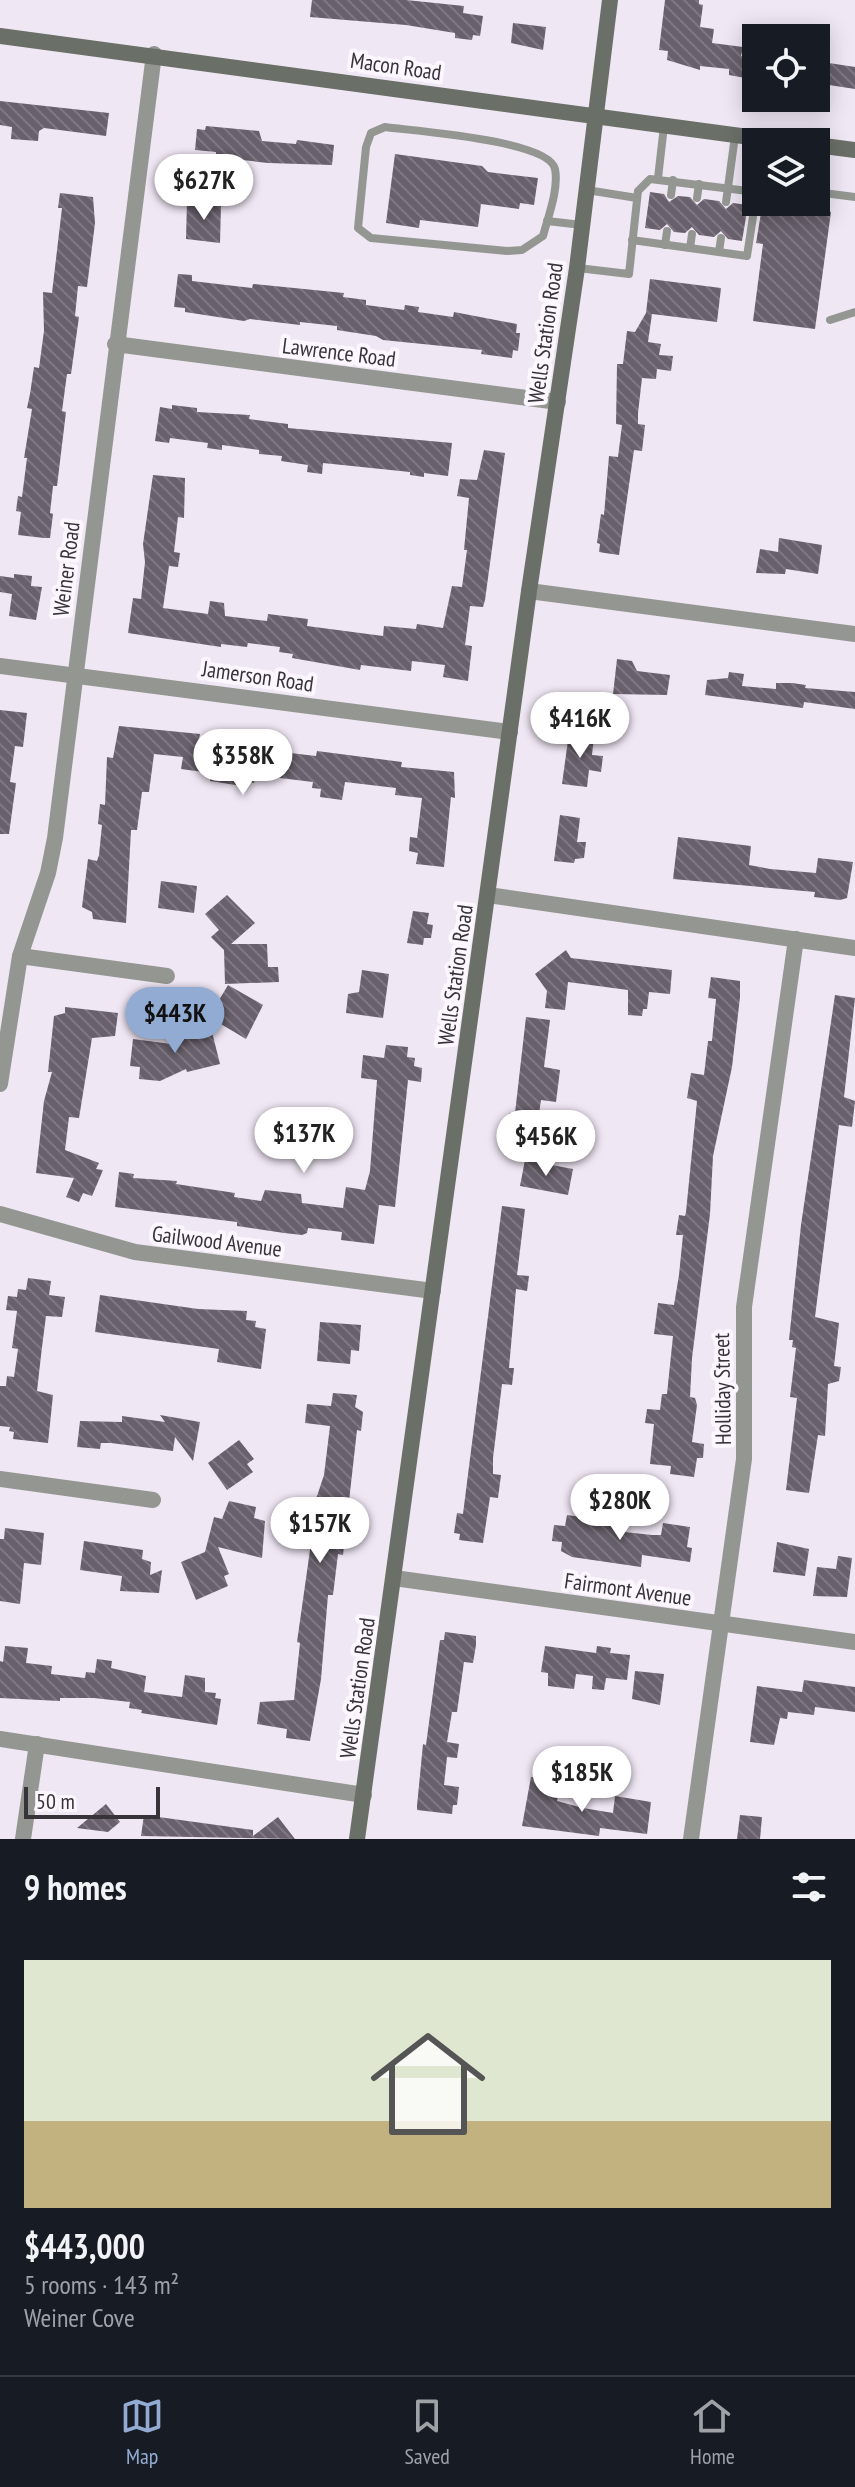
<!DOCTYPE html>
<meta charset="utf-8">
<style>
body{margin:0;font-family:"PT Sans Narrow",sans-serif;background:#20242c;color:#f1f3f6;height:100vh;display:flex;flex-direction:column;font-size:30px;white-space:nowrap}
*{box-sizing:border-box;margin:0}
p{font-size:26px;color:#9ea1a6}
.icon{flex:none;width:44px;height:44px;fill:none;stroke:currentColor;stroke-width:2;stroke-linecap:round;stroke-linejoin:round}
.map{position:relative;height:1839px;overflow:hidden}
.details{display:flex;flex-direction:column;background:#171b24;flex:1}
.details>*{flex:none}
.controls{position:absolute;left:742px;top:24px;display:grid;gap:16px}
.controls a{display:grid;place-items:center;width:88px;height:88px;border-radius:0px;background:#171b24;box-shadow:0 4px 20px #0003;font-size:40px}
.scale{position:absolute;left:24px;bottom:20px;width:136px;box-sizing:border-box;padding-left:8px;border:4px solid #373439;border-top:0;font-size:22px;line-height:28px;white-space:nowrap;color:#373439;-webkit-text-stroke:6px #fcf6fe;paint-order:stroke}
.price{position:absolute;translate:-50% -68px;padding:0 18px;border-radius:28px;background:#fff;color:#222;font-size:26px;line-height:52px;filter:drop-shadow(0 2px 4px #0008)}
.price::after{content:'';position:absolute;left:50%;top:48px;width:24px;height:18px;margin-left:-12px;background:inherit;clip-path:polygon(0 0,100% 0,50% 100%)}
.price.active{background:#92abd2;color:#111}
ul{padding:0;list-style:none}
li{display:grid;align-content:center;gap:16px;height:424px;padding:0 24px}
li span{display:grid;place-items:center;height:248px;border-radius:0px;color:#555}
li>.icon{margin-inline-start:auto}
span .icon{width:144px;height:144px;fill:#fffc;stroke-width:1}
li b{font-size:34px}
h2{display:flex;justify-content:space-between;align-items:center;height:96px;padding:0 24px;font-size:34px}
.dock{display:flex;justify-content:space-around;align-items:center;height:112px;border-top:2px solid #363941;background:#171b24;font-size:22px;color:#9ea1a6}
.dock a{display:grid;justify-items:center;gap:4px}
.dock .active{color:#92abd2}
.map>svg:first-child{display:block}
.building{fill:url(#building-back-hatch)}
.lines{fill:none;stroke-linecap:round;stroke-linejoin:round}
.lane{stroke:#949791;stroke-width:8}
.street{stroke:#949791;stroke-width:16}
.secondary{stroke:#6a6f67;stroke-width:16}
.labels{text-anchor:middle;stroke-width:8;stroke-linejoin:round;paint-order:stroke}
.street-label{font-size:22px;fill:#373439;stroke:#fcf6fe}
</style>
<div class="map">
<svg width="855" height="1839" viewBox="0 0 855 1839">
<defs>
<pattern id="building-back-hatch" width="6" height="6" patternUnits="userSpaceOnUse" patternTransform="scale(2)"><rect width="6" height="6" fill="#68606c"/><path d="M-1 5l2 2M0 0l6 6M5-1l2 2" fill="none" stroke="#7f7882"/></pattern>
</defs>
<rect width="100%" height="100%" fill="#f0e7f5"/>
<g class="building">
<path d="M312,0h94l58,6 -1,7 20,3 -3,20 -7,-1 -1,5 -17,-2v-5l-49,-8 -96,-8z"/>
<path d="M665,0h34v4l4,1 -3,22 14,2 -2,14 31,4 -2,9 15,2v22l-27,-5v-6l-29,-3v4l-33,-10 1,-9 -9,-1z"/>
<path d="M513,23l33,4 -3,23 -32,-7z"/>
<path d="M816,61l39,6v22l-39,-6z"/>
<path d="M0,101l109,12 -3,23 -62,-8 -5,3 -1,10 -27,-2 1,-12 -12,-2z"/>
<path d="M206,126l53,5 3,10 34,3 1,-4 37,5 -2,20 -64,-2 -52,-6v-5l-21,-2 2,-21 8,1z"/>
<path d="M395,154l87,12 6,6 50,6 -4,27 -14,-2 -1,6 -38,-5 -3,23 -58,-7 -1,8 -33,-5z"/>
<path d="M650,192l14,2 5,8 9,-6 12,1 7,8 7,-6 15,2 7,8 7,-6 15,2 -6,36 -14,-2 -7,-8 -7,6 -15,-2 -7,-8 -7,6 -11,-1 -7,-8 -7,6 -15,-2z"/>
<path d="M60,193l33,4 2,26 -8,64 -9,-1 -3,30 4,1 -8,57h-4l-5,37 4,1 -9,74h-4l-3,27 3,1 -3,24h-6l-26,-3 3,-23 -5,-1 2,-15 4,1 5,-39h-3l8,-49 -5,-1 3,-14 4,-27 5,1 5,-37 -1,-39 9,1 10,-85h-4z"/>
<path d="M187,201l34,4 -1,38 -34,-4z"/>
<path d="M769,204l62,8 -16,117 -62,-8 10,-77 -7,-1 6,-36 6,1z"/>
<path d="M178,274l14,1v6l60,7 1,-4 91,9 -1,4 23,3v5l38,5 1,-5 14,2 -1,5 35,5 1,-5 63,12 -1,9h4l-2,18 -5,-1 -1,8 -31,-4 1,-4 -99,-10 -7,-4 -39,-6v-4l-37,-4v3l-50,-6 -6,2 -59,-9v-4l-11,-1z"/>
<path d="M650,279l71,9 -4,34 -65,-8 -4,28 13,2 -2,11 14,1 -2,15 -14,-2 -1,10 -14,-1 -4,35v11l7,1 -3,26 -8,-1 -15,105 -14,-2 -6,-1 1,-8 -3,-1 4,-29 3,1 5,-59 9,1 4,-32 -6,-1 1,-60h6l4,-33 8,1 11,-19z"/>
<path d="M172,405l25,3v4l53,3 -1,4 39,5v4l164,15 -4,33 -24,-3v4l-14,-2v-3l-87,-9 -1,11 -15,-2 1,-7 -27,-4 1,-5 -23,-2v-4l-37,-5v5l-15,-2 1,-5 -38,-5 -1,5 -14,-2 5,-34 12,2z"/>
<path d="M484,450l21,3 -20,147 -2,7 -13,-1 -5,39 7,1 -4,35 -25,-4 2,-12 -33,-4 -1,10 -50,-6 -1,5 -68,-12 1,-4 -14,-2 1,-5 -32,-4 -1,4 -26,-3v3l-93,-14 5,-35 8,1 4,-37 -2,-18 10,-69 32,3 -1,40 -6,-1 -4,35 6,1 -2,14 -9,-1 -6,42 45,6 2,-13 14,2 1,13 42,5 1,-7 40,5 -1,7 76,10 1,-10 32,3 1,-5 26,4 9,-42 10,1 5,-37h-3l5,-52 -12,-2 3,-17 17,1z"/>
<path d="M779,538l43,7 -4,29 -32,-5 -1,5 -29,-1 4,-24 18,3z"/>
<path d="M14,574l18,2 -1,10 11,1 -6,33 -27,-4 3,-22 -12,-2v-16l14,2z"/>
<path d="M617,659l15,2 5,10 33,4 -3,20 -54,-1z"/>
<path d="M729,672l15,2 -2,12 34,3v-6h16l14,2 -1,3 50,4v17l-51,-7 -1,6 -98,-13 2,-15 21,-2z"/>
<path d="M0,710l27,3 -4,34 -8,-1 -5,36 6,1 -7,51h-9z"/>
<path d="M119,726l81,8 -1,5 48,9 69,8 1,-5 85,11 -1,5 53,5 1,26 -4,-1 -1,9 -6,61 -28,-3 2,-11 -9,-2 1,-14 7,1 5,-40 -27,-3 1,-7 -51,-6 -3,18 -22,-3 1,-8 -9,-1 1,-6 -58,-7 -1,8 -11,-2 -1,5 -32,-5 1,-8 -30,-4 2,-12 -29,-3 -5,38h-7l-5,38h-6l-5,93 -33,-4 -1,-7 -10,-5 6,-48 9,2 2,-6 3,-30 -4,-1 2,-20 5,1 2,-48 6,1z"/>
<path d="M569,733l25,3 -2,19 11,1 -2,16 -12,-2 -2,17 -25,-3z"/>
<path d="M560,815l20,3 -3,24h9l-2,16 -9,1 -1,4 -20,-2z"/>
<path d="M678,837l73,9 -2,19 21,4 46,4 2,-15 35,4 -6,36 -7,2 -26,-3 1,-5 -142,-13z"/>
<path d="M161,881l36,5 -3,27 -36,-5z"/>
<path d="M227,895l28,28 -24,21h36l1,23h10l1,15 -54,2 -1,-34 -13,-13 8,-7 -14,-16z"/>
<path d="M413,911l16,2 -2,11 6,1 -2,13h-7l-1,7 -16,-2z"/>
<path d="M566,950l5,8 101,12 -2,24 -21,-2 -2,17h-4l-1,7 -14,-1v-25l-60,-8 -3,28 -20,-2 2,-17 -12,-17z"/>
<path d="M362,970l27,4 -6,44 -37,-5 2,-19 11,-2z"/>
<path d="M711,977l29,4v16l-8,70 -19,89 -3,58 -18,144 -2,39 5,1 2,7 -5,37 12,2 -1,14h-6l-3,19 -24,-3 1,-8 -21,-2 4,-40 -9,-1 2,-14 13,1 2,-16h5l6,-58 -19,-2 4,-31 16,2 5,-30 4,-40h-7l3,-20 6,1 1,-4 11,-111 -10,-3 4,-25 13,2 4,-34h4l4,-42 -8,-1z"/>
<path d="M228,985l35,20 -17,34 -37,-22z"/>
<path d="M835,995l20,3 -11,99 11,4 -3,26 -13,-2 -24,192 24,6 -5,43 7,1 -2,14 -11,3 -3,52 -7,-1 -9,58 -23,-3 11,-92 -7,-1 6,-49 -4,-1 1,-7h-4l12,-115z"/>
<path d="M65,1007l53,6 -3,23 -23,2 -13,80 -10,-1 -4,33 34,13 -3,6 7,1 -11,26 -9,-3 -4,9 -13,-5 8,-19 -38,-5 8,-72 8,-29h-4l6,-56 11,-3z"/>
<path d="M526,1017l24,3 -6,47 16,3 -4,32 -15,-2 -7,49 -26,-3 3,-19h-4l2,-14h6z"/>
<path d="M210,1024l10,40 -33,8 -1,-3 -26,12 -21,-2 1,-12 -10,-1 3,-27 46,6 -3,-12z"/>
<path d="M386,1045l22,2 -1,10 8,1 -1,8 8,2 -1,14 -13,-2 -13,127 -16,-2 -5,39 -33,-4 1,-8 -34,-4 -1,5 -5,2 -18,-2 -47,-7v-4l-122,-15 4,-35 15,2 -1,4 44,3 -1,3 59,9 -1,4 27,4 4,-11 36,4 1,9 41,5 3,-21 19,3 5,-19 7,-91 -16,-2 2,-23 21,3z"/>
<path d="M525,1160l48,9 -5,26 -48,-9z"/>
<path d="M502,1206l23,3 -8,66 12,1 -2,15 -11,-2 -7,79h5l-2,17 -10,-1 -9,74v16l8,1 -3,23 -8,-1 -7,46 -24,-3 1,-6 -6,-1 3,-20 6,1z"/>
<path d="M28,1278l23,3 -2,14 16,2 -3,20 -16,-1 -4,31 -5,44 16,4 -5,48 -35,-4 1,-7 -5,-1 1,-4 -10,-1v-40h6l1,-10 7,1 4,-28 -6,-1 5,-37 -11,-1 2,-14 9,1 1,-8 8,1z"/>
<path d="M100,1295l98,14 49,2 -1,9 10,1 -1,6 11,2 -5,40 -44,-7 2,-13 -124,-17z"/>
<path d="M320,1322l41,3 -2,26 -8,-1 -1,14 -33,-3z"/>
<path d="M333,1393l24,2 -2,12 8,5 -2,19 -4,-1 -14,125 -5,-1 -5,41h-5l-7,84 -11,62 -24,-3 1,-9 -30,-5 3,-22 34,-2 6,-57 -3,-1 15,-106 4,-27 -3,-1 11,-33 6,-49 -25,-3 2,-19 24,2z"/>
<path d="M160,1415l40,7 -7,39 -18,-24 -2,14 -62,-8h-10l-1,6 -23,-2 3,-26 42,1v-6l43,6z"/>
<path d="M239,1440l15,19 -7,5 6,8 -26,18 -19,-27z"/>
<path d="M229,1501l27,6 -2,11 11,3 -3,37 -44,-11 11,27 -5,2 4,10 -32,14 -15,-38 24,-10 9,-35 8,2z"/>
<path d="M567,1515l50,7 -1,9 36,4h9l2,-12 27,4 -3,20 5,1 -2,14 -48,-7 -1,12 -69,-10 -11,-6 1,-9 -10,-1 2,-16 11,1z"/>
<path d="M5,1528l39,5 -3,32 -17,-2 -4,41 -20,-3v-62h4z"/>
<path d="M84,1541l59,9 -1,9 9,3 -1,13 12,-5 -3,23 -39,-2 2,-15 -42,-6z"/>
<path d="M777,1542l32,7 -4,27 -32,-4z"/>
<path d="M838,1556l14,2 -5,39 -34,-1 4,-29 19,2z"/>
<path d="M445,1632l31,4v9l-3,18 -9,-1 -7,50h-5l-5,30 12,2 -2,14 -10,-1 -3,28 15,2 -2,18h-4l-1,9 -35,-4v-4l6,-62 3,1 14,-105h4z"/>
<path d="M5,1646l23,2 -2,15 26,3 -1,8 34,4 1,-6 9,1 2,-14 15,2 -1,7 35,8 -2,16 38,5 3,-22 20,3v14l11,1 -1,5 6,1 -4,26 -76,-12 1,-3 -13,-2 1,-6 -36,-4h-34v3l-60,-3v-37l3,1z"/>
<path d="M545,1646l51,7 1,-7 14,2 -1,5 20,2 -3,25 -21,-2 -2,12 -12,-1 1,-13 -17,-2 -2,15 -26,-3v-13l-7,-1z"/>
<path d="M635,1671l29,3 -4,31 -28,-6z"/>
<path d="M804,1680l51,7v25l-40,-5 -1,8 -26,-3 -1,7 -7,-1 -6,27 -24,-3 7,-56 45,6z"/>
<path d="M531,1777l19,2 -2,15 10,1 -1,6 26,7 30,5 2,-17 36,6 -4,32 -47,-6 -1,8 -77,-10z"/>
<path d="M106,1804l14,18 -12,10 -31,-4z"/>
<path d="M144,1815l109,15v6l25,-19 17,22 -154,-3z"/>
<path d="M740,1815l22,2 -2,22h-23z"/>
</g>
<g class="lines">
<g class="lane">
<path d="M385,127c28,4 164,13 170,42 4,20 -7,48 -12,67l-21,14 -15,1 -136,-13 -13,-10 8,-81 5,-14z"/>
<path d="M658,178l6,-52"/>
<path d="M587,190l50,8"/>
<path d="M816,192l39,5"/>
<path d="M671,195l2,-15"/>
<path d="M697,198l2,-14"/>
<path d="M726,202l9,-66"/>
<path d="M547,221l35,4"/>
<path d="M632,240l115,16 9,-59"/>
<path d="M665,245l2,-14"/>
<path d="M690,248l2,-14"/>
<path d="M719,252l2,-14"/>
<path d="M578,268l51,6 9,-83 12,-12 106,13"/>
<path d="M830,320l25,-8"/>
</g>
<g class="street">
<path d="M115,344l443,58"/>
<path d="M529,591l326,43"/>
<path d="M0,666l510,66"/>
<path d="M488,895l367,53"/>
<path d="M20,956l147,20"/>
<path d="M0,1084l20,-128 28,-83 7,-35 99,-784"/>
<path d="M0,1214l135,38 298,39"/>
<path d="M0,1479l153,21"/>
<path d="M394,1578l461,64"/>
<path d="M0,1739l364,56"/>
<path d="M23,1839l14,-95"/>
<path d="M691,1839l53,-380v-152l52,-368"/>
</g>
<g class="secondary">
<path d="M0,36l786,106"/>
<path d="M816,145l39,5"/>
<path d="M357,1839l172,-1248 48,-323 33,-268"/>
</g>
</g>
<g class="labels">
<g class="street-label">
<text transform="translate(396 66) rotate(8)" y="8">Macon Road</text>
<text transform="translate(545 333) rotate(-82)" y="8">Wells Station Road</text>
<text transform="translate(339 352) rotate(7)" y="8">Lawrence Road</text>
<text transform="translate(66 569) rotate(-83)" y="8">Weiner Road</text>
<text transform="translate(258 676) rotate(8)" y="8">Jamerson Road</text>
<text transform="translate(455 975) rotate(-82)" y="8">Wells Station Road</text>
<text transform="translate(217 1241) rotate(7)" y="8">Gailwood Avenue</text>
<text transform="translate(722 1389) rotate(-91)" y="8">Holliday Street</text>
<text transform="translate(628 1589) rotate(8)" y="8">Fairmont Avenue</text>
<text transform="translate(357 1688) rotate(-82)" y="8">Wells Station Road</text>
</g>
</g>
</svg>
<div class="controls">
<a><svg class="icon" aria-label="locate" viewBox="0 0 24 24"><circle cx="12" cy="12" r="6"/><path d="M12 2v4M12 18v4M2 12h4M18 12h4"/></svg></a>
<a><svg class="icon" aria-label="layers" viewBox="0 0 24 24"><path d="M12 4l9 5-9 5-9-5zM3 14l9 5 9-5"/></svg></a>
</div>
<div class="scale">50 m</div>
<b class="price" style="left:204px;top:222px">$627K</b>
<b class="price" style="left:580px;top:760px">$416K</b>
<b class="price" style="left:243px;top:797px">$358K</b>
<b class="price active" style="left:175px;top:1055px">$443K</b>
<b class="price" style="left:304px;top:1175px">$137K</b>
<b class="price" style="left:546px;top:1178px">$456K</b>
<b class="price" style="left:620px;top:1542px">$280K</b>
<b class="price" style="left:320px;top:1565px">$157K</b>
<b class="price" style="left:582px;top:1814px">$185K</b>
</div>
<section class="details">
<h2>9 homes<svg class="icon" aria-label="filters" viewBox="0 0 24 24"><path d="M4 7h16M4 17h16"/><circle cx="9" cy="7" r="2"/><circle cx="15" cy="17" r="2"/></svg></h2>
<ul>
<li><span style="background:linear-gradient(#dfe7d0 65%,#c2b280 0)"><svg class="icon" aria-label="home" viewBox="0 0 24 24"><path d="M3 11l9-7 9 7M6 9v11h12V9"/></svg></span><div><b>$443,000</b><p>5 rooms · 143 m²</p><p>Weiner Cove</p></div></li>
</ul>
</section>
<nav class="dock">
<a class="active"><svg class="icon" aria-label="map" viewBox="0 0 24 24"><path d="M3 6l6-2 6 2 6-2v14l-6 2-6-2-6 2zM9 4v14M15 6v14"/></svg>Map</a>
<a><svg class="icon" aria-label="saved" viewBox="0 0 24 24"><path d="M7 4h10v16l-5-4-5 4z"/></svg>Saved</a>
<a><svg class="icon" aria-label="home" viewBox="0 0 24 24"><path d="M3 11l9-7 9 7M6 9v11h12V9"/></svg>Home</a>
</nav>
